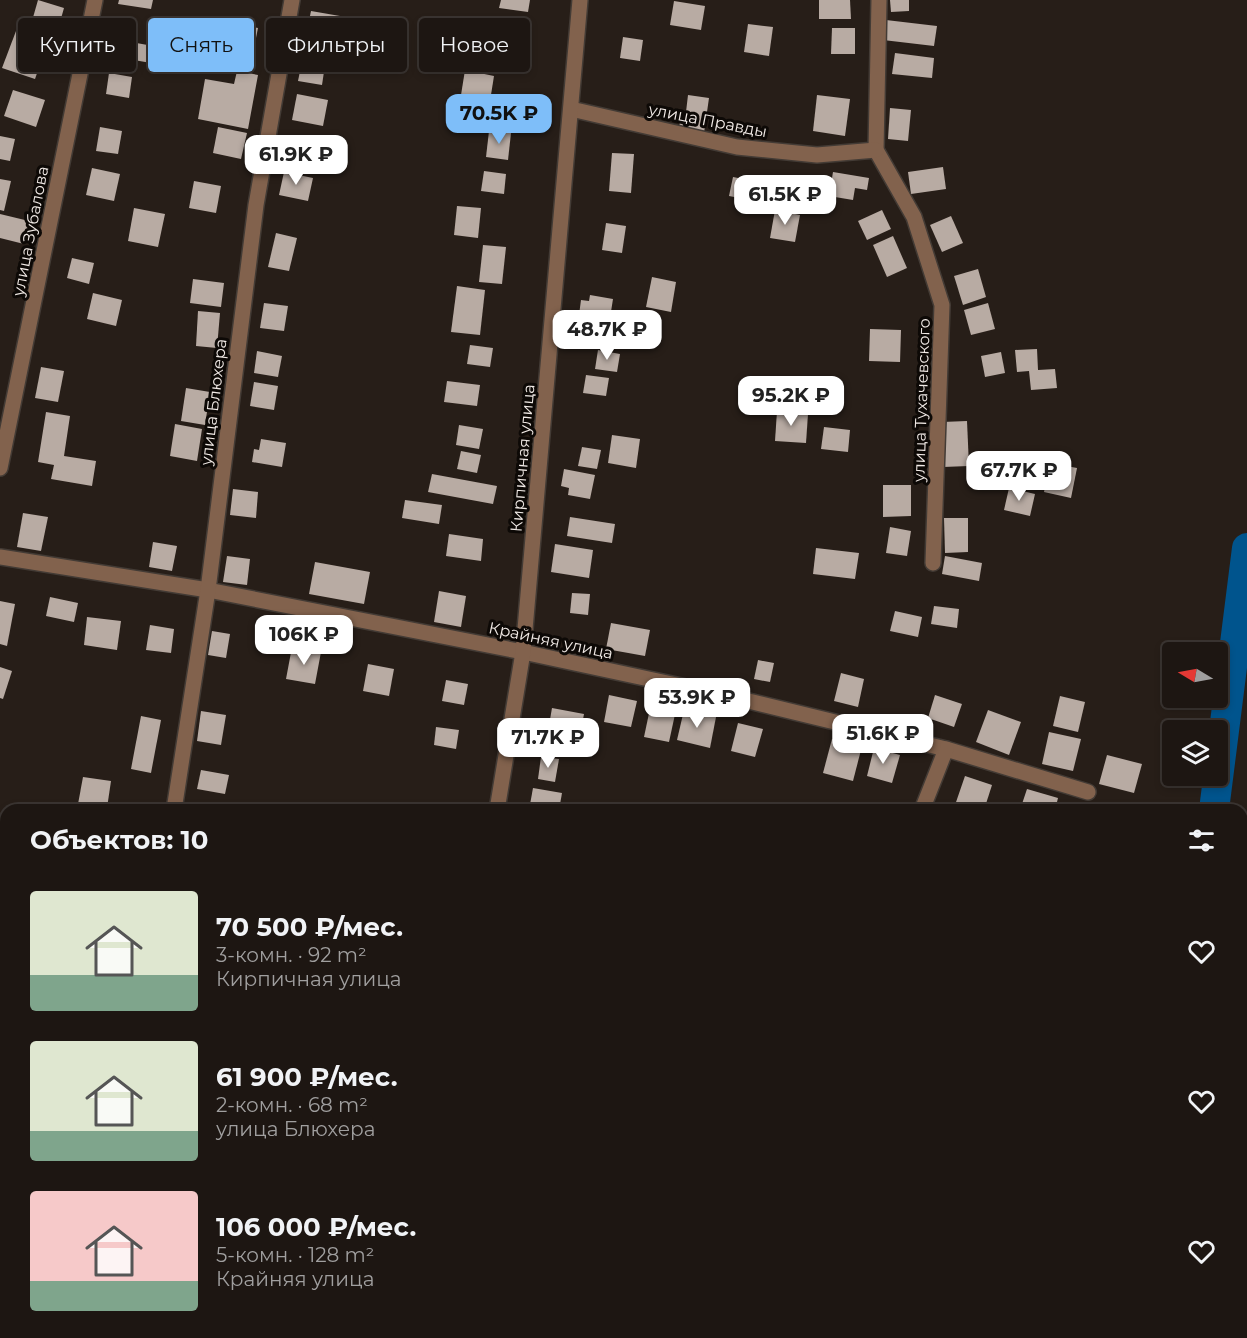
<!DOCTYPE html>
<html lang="ru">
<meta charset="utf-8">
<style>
body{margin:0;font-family:Montserrat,sans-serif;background:#2a2320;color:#f1f3f6;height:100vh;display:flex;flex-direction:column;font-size:22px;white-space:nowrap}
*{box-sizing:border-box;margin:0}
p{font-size:20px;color:#a09f9f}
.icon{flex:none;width:33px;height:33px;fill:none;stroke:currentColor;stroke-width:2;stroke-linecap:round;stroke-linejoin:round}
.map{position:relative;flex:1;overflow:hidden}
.panel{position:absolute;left:0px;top:804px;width:1248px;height:534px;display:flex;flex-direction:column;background:#1d1612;border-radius:18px 18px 0 0;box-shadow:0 3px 9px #0003,0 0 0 2px #3b3532}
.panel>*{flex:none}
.guide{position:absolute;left:18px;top:18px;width:600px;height:54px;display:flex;gap:12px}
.needle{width:39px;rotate:280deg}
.controls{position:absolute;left:1162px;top:642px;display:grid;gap:12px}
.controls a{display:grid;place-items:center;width:66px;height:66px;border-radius:6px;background:#1d1612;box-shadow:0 3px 9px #0003,0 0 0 2px #3b3532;font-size:30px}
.price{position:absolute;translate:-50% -51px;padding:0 14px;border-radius:12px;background:#fff;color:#222;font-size:20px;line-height:39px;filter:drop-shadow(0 2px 3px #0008)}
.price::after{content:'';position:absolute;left:50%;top:36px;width:18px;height:14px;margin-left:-9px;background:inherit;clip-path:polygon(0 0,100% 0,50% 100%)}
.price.current{background:#7ebef9;color:#111}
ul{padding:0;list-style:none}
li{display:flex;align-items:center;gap:18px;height:150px;padding:0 30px}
li span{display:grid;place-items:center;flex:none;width:168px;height:120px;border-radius:6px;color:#555}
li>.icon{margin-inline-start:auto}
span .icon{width:72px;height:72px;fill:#fffc;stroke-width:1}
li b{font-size:26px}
h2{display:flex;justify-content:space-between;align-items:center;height:72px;padding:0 30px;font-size:26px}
.tag{padding:0 21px;border-radius:6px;background:#1d1612;box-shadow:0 3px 9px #0003,0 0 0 2px #3b3532;font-size:21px;line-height:54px}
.tag.current{background:#7ebef9;color:#111}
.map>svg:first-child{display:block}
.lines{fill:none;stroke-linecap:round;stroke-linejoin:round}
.river{stroke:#00548d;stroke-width:30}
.building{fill:#b8aba3}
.minor-casing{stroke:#433b35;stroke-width:18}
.minor{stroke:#82624d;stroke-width:15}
.labels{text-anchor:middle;stroke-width:6;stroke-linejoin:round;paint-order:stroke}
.street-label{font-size:16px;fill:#f2ebe7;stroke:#0d0906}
</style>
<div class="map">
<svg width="1247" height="1338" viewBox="0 0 1247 1338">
<rect width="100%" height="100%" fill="#271e18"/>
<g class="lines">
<g class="river">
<path d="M1214,810l33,-262"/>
<path d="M1112,1338l1,-6"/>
</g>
</g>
<g class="building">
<path d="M38,0l26,8 -8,28 -26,-8z"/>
<path d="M119,0h34l-2,9 -33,-5z"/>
<path d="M501,0h29l-2,12 -29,-4z"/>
<path d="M819,0h31l1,19h-32z"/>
<path d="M890,0h19v11l-18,1z"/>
<path d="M674,1l31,5 -4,24 -31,-5z"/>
<path d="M311,11l29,5 -5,24 -29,-5z"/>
<path d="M886,20l51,6 -3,20 -51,-6z"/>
<path d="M229,22l29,6 -5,25 -29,-5z"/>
<path d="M748,24l25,3 -4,29 -25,-4z"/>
<path d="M832,28h23v26h-24z"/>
<path d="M16,31l32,11 -13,37 -33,-11z"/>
<path d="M623,37l20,3 -3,21 -20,-3z"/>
<path d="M488,39l34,3 -2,21 -35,-4z"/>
<path d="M131,42l22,4 -2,17 -23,-4z"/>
<path d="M895,53l39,5 -2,20 -40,-4z"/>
<path d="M302,61l23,4 -3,20 -24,-4z"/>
<path d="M465,70l29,6 -4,25 -29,-6z"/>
<path d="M237,71l21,4 -10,54 -50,-10 7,-40 29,5z"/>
<path d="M109,73l23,4 -3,21 -23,-4z"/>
<path d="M13,90l32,10 -9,27 -32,-11z"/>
<path d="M297,94l31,6 -5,26 -31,-6z"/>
<path d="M688,95l21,3 -5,35 -25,-4 2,-18 5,1z"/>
<path d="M817,95l33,4 -5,37 -32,-5z"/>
<path d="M890,108l21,2 -3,31 -20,-2z"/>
<path d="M100,127l22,4 -4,23 -22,-3z"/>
<path d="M218,127l29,6 -6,26 -28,-6z"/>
<path d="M489,131l22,2 -3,27 -22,-3z"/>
<path d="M0,136l15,3 -5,22 -10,-2z"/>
<path d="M291,140l14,3 -2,8 7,2 -3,18 -21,-4z"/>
<path d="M612,153l22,1 -3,39 -22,-2z"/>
<path d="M943,167l3,22 -35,5 -3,-22z"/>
<path d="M92,168l28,6 -6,27 -28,-6z"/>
<path d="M484,171l22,3 -2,20 -23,-3z"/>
<path d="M284,172l29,6 -5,23 -29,-6z"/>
<path d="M833,172l36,6 -2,12 -12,-2 -2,12 -24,-4z"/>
<path d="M733,177l42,8 -4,19 -42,-8z"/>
<path d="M0,179l11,2 -7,30 -4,-1z"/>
<path d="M194,181l27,5 -5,27 -27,-5z"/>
<path d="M457,206l24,2 -3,30 -24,-3z"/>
<path d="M134,208l31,6 -7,33 -30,-6z"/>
<path d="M775,210l25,5 -5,27 -25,-4z"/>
<path d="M882,210l9,19 -24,11 -9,-19z"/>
<path d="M0,214l29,7 -5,23 -24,-6z"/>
<path d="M951,216l12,27 -21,9 -12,-27z"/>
<path d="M606,223l20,3 -4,27 -20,-3z"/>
<path d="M276,233l21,5 -8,33 -21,-4z"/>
<path d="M893,236l14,32 -20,9 -14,-32z"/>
<path d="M483,245l23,2 -4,37 -23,-2z"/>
<path d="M72,258l22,5 -5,21 -22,-6z"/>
<path d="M978,269l8,28 -23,8 -9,-29z"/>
<path d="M652,277l24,5 -5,30 -25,-5z"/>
<path d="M193,279l31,4 -3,24 -31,-4z"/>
<path d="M457,286l28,4 -5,45 -29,-3z"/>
<path d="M93,293l29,7 -6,26 -29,-7z"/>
<path d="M590,295l23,4 -6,38 -23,-3 3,-18 -8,-1 2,-15 8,1z"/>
<path d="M264,303l24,3 -4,25 -24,-3z"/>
<path d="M988,303l7,26 -24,6 -7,-25z"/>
<path d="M198,311l22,2 -3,35 -21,-2z"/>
<path d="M870,329l31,1 -1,32 -31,-1z"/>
<path d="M470,345l23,3 -3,19 -23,-3z"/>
<path d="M1037,349l1,21 17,-1 2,19 -26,2 -2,-19 -12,1 -2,-22z"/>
<path d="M598,350l22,4 -3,18 -22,-3z"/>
<path d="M257,351l25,5 -4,21 -24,-4z"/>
<path d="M1001,352l4,21 -20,4 -4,-21z"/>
<path d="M41,367l23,4 -6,31 -23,-4z"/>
<path d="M586,375l23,3 -3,18 -23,-3z"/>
<path d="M447,381l33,4 -3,21 -33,-4z"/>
<path d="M254,382l24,4 -4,24 -24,-4z"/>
<path d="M186,388l24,4 -5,33 -24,-4z"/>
<path d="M777,411l31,3 -2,29 -31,-2z"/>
<path d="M46,412l24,4 -6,40 32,5 -4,25 -41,-7 3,-14 -16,-3z"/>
<path d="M967,421l2,45 -26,1 -1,-45z"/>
<path d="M175,424l27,5 -5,32 -27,-5z"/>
<path d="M459,425l24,4 -4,20 -23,-4z"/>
<path d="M824,427l26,3 -2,22 -27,-3z"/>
<path d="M612,435l28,4 -4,29 -28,-5z"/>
<path d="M261,439l25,4 -4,24 -30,-5 2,-13 5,1z"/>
<path d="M582,447l19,3 -4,19 -19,-3z"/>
<path d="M461,451l20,4 -4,18 -20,-4z"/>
<path d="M1050,463l27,5 -6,30 -27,-6z"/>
<path d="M564,469l31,6 -5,24 -22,-4 1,-7 -8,-2z"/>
<path d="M432,474l65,12 -4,18 -65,-12z"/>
<path d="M883,485h28v31l-28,1z"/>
<path d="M1009,488l26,6 -5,22 -26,-6z"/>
<path d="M233,489l25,3 -2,26 -26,-3z"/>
<path d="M405,500l37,5 -3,19 -37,-6z"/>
<path d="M23,513l25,4 -7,34 -24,-4z"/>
<path d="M570,517l45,7 -3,19 -45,-7z"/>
<path d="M944,518h24v34l-23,1z"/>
<path d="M890,527l21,4 -4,25 -21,-3z"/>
<path d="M449,534l34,5 -2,22 -35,-5z"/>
<path d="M153,542l24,4 -5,25 -23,-4z"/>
<path d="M555,544l38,6 -4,28 -38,-6z"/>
<path d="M816,548l43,5 -4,26 -42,-5z"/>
<path d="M227,556l23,3 -3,26 -24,-3z"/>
<path d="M945,556l37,7 -3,18 -37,-7z"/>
<path d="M315,562l55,10 -6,32 -55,-10z"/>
<path d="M439,591l27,5 -5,31 -27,-5z"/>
<path d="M572,593l18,1 -2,21 -18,-2z"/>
<path d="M50,597l28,6 -4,19 -28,-6z"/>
<path d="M0,601l15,3 -8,42 -7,-2z"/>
<path d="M934,606l25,3 -2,19 -26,-4z"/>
<path d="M895,611l27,6 -4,20 -28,-6z"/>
<path d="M87,617l34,4 -4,29 -33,-5z"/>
<path d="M611,623l39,7 -5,26 -39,-7z"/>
<path d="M150,625l24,4 -3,24 -25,-3z"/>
<path d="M212,631l18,3 -4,24 -18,-3z"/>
<path d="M292,647l29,5 -6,32 -29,-5z"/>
<path d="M758,660l16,3 -4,19 -16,-3z"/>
<path d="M368,664l26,5 -5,27 -26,-5z"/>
<path d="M0,667l12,4 -9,28 -3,-1z"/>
<path d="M841,673l23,6 -6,28 -24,-6z"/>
<path d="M446,680l22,4 -4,21 -22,-4z"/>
<path d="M609,695l28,6 -6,26 -27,-5z"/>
<path d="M935,695l27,9 -8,23 -26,-9z"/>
<path d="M1060,696l25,6 -7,30 -25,-6z"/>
<path d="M652,699l25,6 -8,37 -25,-5z"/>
<path d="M552,708l32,6 -4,22 -32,-5z"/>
<path d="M684,710l32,7 -6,31 -33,-8z"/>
<path d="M988,710l33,12 -12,33 -33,-13z"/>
<path d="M201,711l25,4 -5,30 -24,-4z"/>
<path d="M141,716l20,4 -10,53 -20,-4z"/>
<path d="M738,723l25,6 -8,28 -24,-6z"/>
<path d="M436,727l23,3 -3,19 -22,-4z"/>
<path d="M1049,732l32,7 -8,32 -31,-7z"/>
<path d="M832,739l30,7 -9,35 -30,-8z"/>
<path d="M874,748l26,7 -8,28 -25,-7z"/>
<path d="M1107,755l35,9 -8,29 -35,-9z"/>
<path d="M541,757l18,2 -4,23 -17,-3z"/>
<path d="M201,770l28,5 -4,19 -28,-5z"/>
<path d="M965,776l27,9 -8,25h-14l-15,-5z"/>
<path d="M83,777l28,4 -4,27 -29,-4z"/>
<path d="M533,788l29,5 -3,17h-30z"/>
<path d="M1027,789l31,9 -3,12h-35z"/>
<path d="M415,806l22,3v1h-23z"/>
<path d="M17,1332h15l-1,6h-15z"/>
<path d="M65,1332h19l-1,6h-19z"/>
<path d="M90,1332h10v4l7,1v1h-18z"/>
<path d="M120,1332h22l-1,6h-22z"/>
<path d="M818,1332h23l-2,6h-6z"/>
</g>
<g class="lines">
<defs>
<g id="minor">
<path d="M879,0l-3,150 38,67 28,88 -9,258"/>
<path d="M571,109l166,38 80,8 59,-5"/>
<path d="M0,468l95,-468"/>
<path d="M0,557l208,33 315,62 205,44 218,53 142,43"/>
<path d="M174,810l34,-220 48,-385 36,-205"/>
<path d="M497,810l26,-158 57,-652"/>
<path d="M922,810l24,-61"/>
<path d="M0,1282l6,1"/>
<path d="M319,1332l39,6"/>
<path d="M411,1338l1,-6"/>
<path d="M804,1338l1,-6"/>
</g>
</defs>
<use href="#minor" class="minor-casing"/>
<use href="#minor" class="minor"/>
</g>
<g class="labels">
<g class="street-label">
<text transform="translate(708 120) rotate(11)" y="6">улица Правды</text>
<text transform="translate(30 231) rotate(-79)" y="6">улица Зубалова</text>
<text transform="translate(921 400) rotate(-88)" y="6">улица Тухачевского</text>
<text transform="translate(213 402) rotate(-83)" y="6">улица Блюхера</text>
<text transform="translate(522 458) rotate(-85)" y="6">Кирпичная улица</text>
<text transform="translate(551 640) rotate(12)" y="6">Крайняя улица</text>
</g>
</g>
</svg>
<div class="controls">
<a><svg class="needle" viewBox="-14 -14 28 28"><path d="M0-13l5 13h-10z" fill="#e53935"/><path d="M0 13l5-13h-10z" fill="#a09f9f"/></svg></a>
<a><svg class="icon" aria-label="layers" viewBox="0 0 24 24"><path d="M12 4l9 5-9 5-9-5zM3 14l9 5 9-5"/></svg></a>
</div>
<b class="price current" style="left:499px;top:145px">70.5K ₽</b>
<b class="price" style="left:296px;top:186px">61.9K ₽</b>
<b class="price" style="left:785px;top:226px">61.5K ₽</b>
<b class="price" style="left:607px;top:361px">48.7K ₽</b>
<b class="price" style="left:791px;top:427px">95.2K ₽</b>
<b class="price" style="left:1019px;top:502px">67.7K ₽</b>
<b class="price" style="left:304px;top:666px">106K ₽</b>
<b class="price" style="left:697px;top:729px">53.9K ₽</b>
<b class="price" style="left:883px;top:765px">51.6K ₽</b>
<b class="price" style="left:548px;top:769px">71.7K ₽</b>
<div class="guide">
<a class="tag">Купить</a>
<a class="tag current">Снять</a>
<a class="tag">Фильтры</a>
<a class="tag">Новое</a>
</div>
<section class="panel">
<h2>Объектов: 10<svg class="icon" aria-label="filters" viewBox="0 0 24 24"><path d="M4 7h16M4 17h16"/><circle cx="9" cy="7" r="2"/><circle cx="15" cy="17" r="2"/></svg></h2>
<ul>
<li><span style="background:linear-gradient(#dfe7d0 70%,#7fa58c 0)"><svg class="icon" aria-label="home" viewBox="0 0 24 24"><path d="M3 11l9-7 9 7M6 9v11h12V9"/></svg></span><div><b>70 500 ₽/мес.</b><p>3-комн. · 92 m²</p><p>Кирпичная улица</p></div><svg class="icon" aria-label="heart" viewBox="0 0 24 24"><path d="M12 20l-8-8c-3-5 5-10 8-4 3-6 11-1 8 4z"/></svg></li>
<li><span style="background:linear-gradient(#dfe7d0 75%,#7fa58c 0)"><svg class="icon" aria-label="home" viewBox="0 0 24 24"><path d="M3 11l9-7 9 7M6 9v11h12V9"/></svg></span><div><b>61 900 ₽/мес.</b><p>2-комн. · 68 m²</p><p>улица Блюхера</p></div><svg class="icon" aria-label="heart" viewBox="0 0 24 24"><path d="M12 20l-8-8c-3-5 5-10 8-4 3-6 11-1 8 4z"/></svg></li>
<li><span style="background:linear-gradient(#f6c9c9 75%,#7fa58c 0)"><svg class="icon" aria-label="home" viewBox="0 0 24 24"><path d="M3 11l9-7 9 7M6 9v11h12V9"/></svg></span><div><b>106 000 ₽/мес.</b><p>5-комн. · 128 m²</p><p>Крайняя улица</p></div><svg class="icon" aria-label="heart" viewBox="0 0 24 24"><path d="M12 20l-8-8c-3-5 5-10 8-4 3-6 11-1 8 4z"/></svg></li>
</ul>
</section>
</div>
